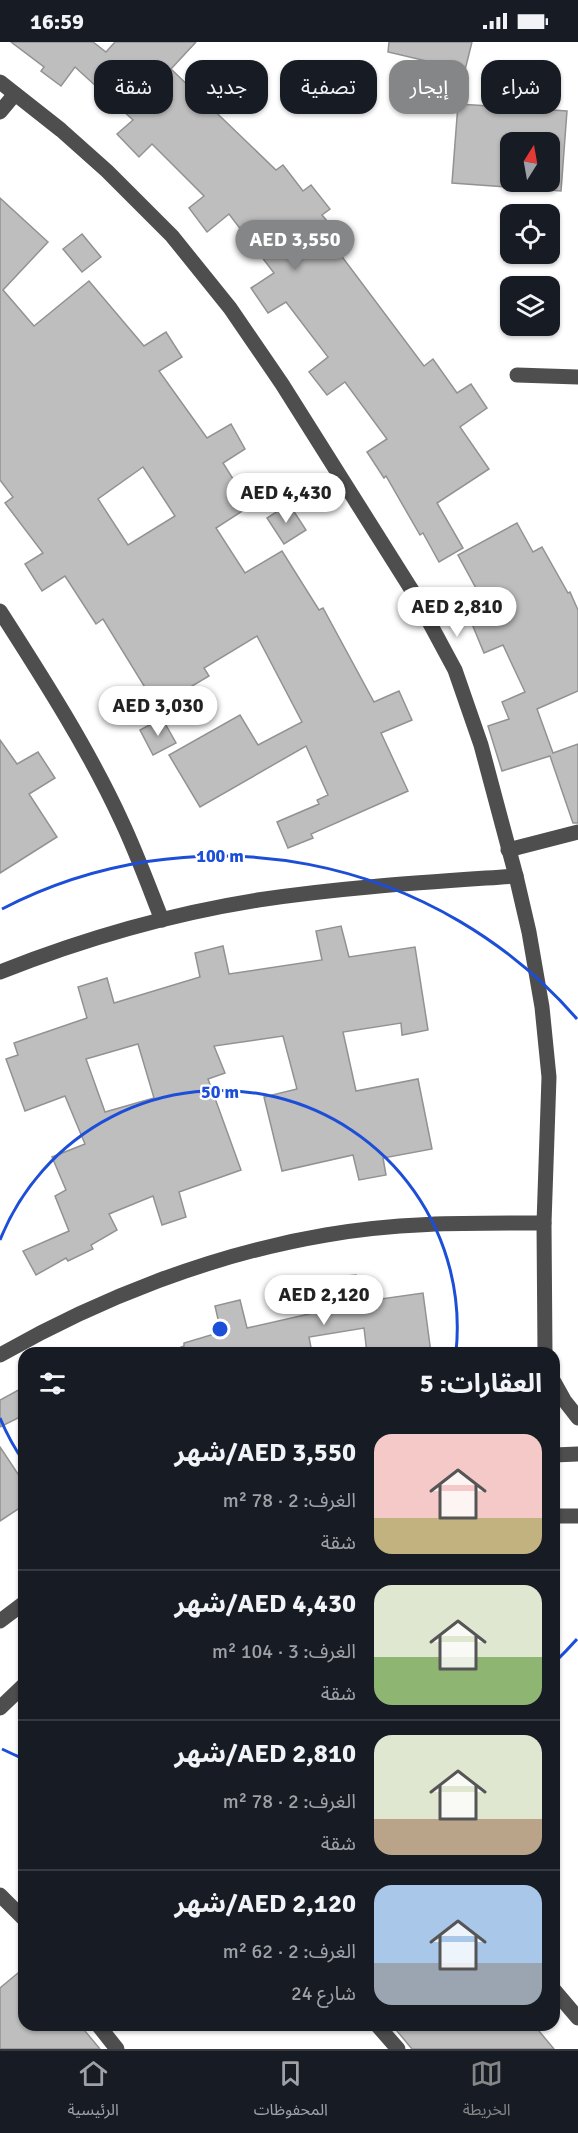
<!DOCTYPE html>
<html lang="ar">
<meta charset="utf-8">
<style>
body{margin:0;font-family:Signika,"Noto Sans Arabic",sans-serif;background:#242831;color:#f1f3f6;direction:rtl;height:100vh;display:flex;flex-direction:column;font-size:22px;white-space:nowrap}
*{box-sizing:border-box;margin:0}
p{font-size:20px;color:#9ea1a6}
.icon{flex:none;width:33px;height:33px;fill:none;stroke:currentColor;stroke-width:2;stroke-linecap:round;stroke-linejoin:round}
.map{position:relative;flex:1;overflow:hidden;direction:ltr}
.side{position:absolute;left:18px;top:1305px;width:542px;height:684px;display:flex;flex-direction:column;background:#171b24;border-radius:18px;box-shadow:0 2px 4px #0004;direction:rtl}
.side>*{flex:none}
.banner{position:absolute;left:18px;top:18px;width:543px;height:54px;direction:rtl;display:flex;gap:12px}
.needle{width:39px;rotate:11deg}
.controls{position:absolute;left:500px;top:90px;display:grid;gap:12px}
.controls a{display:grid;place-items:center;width:60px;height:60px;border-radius:12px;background:#171b24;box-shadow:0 2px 4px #0004;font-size:30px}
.price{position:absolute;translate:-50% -51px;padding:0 14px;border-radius:21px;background:#fff;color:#222;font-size:20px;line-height:39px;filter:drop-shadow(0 2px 3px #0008)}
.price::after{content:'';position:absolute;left:50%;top:36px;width:18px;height:14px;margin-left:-9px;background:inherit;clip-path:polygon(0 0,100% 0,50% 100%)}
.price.current{background:#858687;color:#fff}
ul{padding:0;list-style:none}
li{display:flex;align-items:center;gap:18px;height:150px;padding:0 18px}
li+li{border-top:2px solid #363941}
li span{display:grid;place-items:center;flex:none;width:168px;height:120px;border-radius:18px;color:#555}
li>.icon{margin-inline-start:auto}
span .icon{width:72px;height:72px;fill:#fffc;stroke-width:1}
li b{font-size:26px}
h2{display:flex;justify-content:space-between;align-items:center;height:72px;padding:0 18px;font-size:26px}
.pill{padding:0 21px;border-radius:18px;background:#171b24;box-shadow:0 2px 4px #0004;font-size:21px;line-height:54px}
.pill.current{background:#858687;color:#fff}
.status{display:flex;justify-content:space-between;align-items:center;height:42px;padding:0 30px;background:#171b24;direction:ltr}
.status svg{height:16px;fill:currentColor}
.tab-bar{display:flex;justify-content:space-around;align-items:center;height:84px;border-top:2px solid #363941;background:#171b24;font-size:16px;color:#9ea1a6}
.tab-bar a{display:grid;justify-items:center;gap:3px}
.tab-bar .current{color:#858687}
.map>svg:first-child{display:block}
.building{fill:#bebebe;stroke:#929292;stroke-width:1.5;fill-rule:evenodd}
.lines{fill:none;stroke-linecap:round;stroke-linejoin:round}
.minor{stroke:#4e4e4e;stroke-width:15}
.ring{fill:none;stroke:#1d4ed8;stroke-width:3}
.centre{fill:#1d4ed8;stroke:#fff;stroke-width:3}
.ring-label{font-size:18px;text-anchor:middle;font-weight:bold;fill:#1d4ed8;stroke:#fff;stroke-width:4.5;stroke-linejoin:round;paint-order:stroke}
</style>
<div class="status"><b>16:59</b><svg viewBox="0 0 49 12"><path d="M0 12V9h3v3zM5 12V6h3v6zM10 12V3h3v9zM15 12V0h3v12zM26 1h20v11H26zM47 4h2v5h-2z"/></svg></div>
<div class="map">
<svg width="578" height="2007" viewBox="0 0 578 2007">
<rect width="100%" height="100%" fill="#fff"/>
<g class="building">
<path d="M11,0h82l13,10 9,-10h81l-25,27 105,101 7,-5 20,26 8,-6 19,24 -8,6 11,13 -8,6 99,132 9,-7 24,34 14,-9 16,24 -27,19 29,42 -52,34 26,45 -24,14 -16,-29 -3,2 -34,-59 -2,2 -17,-26 20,-13 -42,-57 -18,13 -18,-23 19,-15 -42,-55 -18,11 -17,-25 23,-15 -45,-59 -22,18 -18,-24 15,-12 -52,-52 -13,13 -22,-23 16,-14 -58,-53 -14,19 -20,-15 3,-4z"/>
<path d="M389,0h83l-7,28 -77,-18z"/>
<path d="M458,62l109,7 -6,80 -109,-8zM510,100h39v40h-39z"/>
<path d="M0,156l48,44 -45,48 31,36 55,-45 55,65 22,-14 16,25 -23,14 48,67 24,-14 14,25 -22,14 27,43 -34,22 29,45 37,-22 37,59 4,-2 51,94 25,-11 13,29 -31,13 27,58 -97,43 2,4 -25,10 -11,-26 42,-18 -2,-4 11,-5 -22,-49 -106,61 -31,-52 71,-40 18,30 44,-23 -45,-86 -53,32 5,8 -52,31 -54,-88 -7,5 -31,-48 -23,15 -17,-27 18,-11 -38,-50 8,-6 -13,-17zM143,425l32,49 -47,29 -30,-46z"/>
<path d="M82,192l19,23 -19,15 -19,-23z"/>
<path d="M289,462l17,26 -22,14 -17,-26z"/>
<path d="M517,481l16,29 9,-5 26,46 2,-1 8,18v81l-41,18 16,44 25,-9v79h-5l-23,-67 -48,15 -14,-45 21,-7 -7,-17 23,-10 -22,-47 -19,8 -12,-29 19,-8 -33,-61z"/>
<path d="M162,676l14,25 -23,12 -13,-25z"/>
<path d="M0,698l17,24 21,-12 17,26 -26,16 28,43 -57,36z"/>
<path d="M341,884l8,31 66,-10 13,83 -26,5 -1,-12 -58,9 13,59 62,-12 14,70 -49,9 3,17 -27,5 -6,-25 -71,16 -18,-74 33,-8 -14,-53 -69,10 11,27 -17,6 33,91 -62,22 7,25 -24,8 -9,-29 -44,18 8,16 -26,15 2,4 -25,12 -2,-3 -30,17 -13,-24 46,-20 -14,-35 11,-6 -14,-33 33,-13 -20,-48 -40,15 -19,-52 12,-4 -4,-12 73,-25 -9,-31 29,-9 7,25 86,-26 -5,-24 28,-7 6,28 93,-14 -6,-29zM138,1002l16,54 -49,14 -19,-53z"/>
<path d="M356,1233l4,27 63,-9 8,60h-64l-3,-25 -55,9 3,16h-139l-1,-2 12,-5v-3l37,-11 -6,-26 25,-6 7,28 84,-19 -5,-31z"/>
<path d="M24,1345v28l-24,12v-27z"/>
<path d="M0,1405l24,36v22l-24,16z"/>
<path d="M24,1926v57h56l20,24h-100v-61z"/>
<path d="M392,1983h142l20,24h-142z"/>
</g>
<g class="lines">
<g class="minor">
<path d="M0,40l61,48 46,41 65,65 58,72 52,76 131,208 42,78 26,75 35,131 13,56 13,75 7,70 -5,146 1,130"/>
<path d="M0,70l15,-18"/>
<path d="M517,333l61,2"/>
<path d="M0,569c43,67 89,139 122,211 15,32 27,65 40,98"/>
<path d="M508,808l70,-18"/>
<path d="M0,930c83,-33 170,-58 258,-72 85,-13 172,-18 258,-24"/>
<path d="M0,1313c100,-57 213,-101 326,-120 72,-13 145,-12 218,-12"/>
<path d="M554,1340l10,18 14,18"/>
<path d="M554,1413l24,-1"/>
<path d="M554,1474h24"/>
<path d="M0,1579l24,-18"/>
<path d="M0,1666l24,-23"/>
<path d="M0,1853l24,24"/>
<path d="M554,1948l24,28"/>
<path d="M98,1983l19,24"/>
<path d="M377,1983l21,24"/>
</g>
</g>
<g class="ring">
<path d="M24 1420A237 237 0 0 1 0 1376M0 1198A237 237 0 0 1 456 1310"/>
<path d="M577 1597A473 473 0 0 1 554 1621M24 1717A473 473 0 0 1 2 1707M2 867A473 473 0 0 1 577 977"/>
</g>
<circle cx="220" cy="1287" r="9" class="centre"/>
<g class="ring-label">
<text x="220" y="820">100 m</text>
<text x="220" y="1056">50 m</text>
</g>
</svg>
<div class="controls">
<a><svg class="needle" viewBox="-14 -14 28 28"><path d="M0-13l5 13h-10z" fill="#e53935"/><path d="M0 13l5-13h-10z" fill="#9ea1a6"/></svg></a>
<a><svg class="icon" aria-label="locate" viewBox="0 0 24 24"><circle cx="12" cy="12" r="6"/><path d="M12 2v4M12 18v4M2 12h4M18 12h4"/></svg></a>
<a><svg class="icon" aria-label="layers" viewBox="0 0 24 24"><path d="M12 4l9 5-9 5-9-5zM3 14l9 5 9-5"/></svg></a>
</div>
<b class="price current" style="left:295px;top:229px">AED 3,550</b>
<b class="price" style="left:286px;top:482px">AED 4,430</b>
<b class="price" style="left:457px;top:596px">AED 2,810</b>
<b class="price" style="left:158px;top:695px">AED 3,030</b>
<b class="price" style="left:324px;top:1284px">AED 2,120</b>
<div class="banner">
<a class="pill">شراء</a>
<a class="pill current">إيجار</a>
<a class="pill">تصفية</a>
<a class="pill">جديد</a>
<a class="pill">شقة</a>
</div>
<section class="side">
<h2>العقارات: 5<svg class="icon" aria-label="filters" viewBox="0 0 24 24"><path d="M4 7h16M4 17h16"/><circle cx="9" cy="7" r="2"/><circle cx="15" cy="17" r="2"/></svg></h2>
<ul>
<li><span style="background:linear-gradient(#f6c9c9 70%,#c2b280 0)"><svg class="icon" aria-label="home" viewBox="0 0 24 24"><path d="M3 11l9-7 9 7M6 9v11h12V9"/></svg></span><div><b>AED 3,550/شهر</b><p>الغرف: 2 · 78 m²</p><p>شقة</p></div></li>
<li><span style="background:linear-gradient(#dfe7d0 60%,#8fb573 0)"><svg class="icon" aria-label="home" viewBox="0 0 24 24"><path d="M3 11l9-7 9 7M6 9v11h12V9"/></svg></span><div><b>AED 4,430/شهر</b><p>الغرف: 3 · 104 m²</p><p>شقة</p></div></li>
<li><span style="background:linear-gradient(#dfe7d0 70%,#b9a48a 0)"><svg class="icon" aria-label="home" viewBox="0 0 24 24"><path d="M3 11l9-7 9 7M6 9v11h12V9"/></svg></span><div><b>AED 2,810/شهر</b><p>الغرف: 2 · 78 m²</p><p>شقة</p></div></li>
<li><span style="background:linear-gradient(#a9c7e8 65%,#9aa5b1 0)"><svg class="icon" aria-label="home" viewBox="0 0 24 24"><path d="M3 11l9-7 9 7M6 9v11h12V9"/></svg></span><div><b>AED 2,120/شهر</b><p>الغرف: 2 · 62 m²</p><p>شارع 24</p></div></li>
</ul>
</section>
</div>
<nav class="tab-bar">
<a class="current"><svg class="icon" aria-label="map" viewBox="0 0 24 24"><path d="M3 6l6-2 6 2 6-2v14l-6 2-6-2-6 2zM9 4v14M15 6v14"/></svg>الخريطة</a>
<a><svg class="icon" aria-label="saved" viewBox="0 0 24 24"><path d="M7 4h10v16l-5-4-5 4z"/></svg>المحفوظات</a>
<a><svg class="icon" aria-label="home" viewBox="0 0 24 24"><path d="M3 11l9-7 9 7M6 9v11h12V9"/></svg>الرئيسية</a>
</nav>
